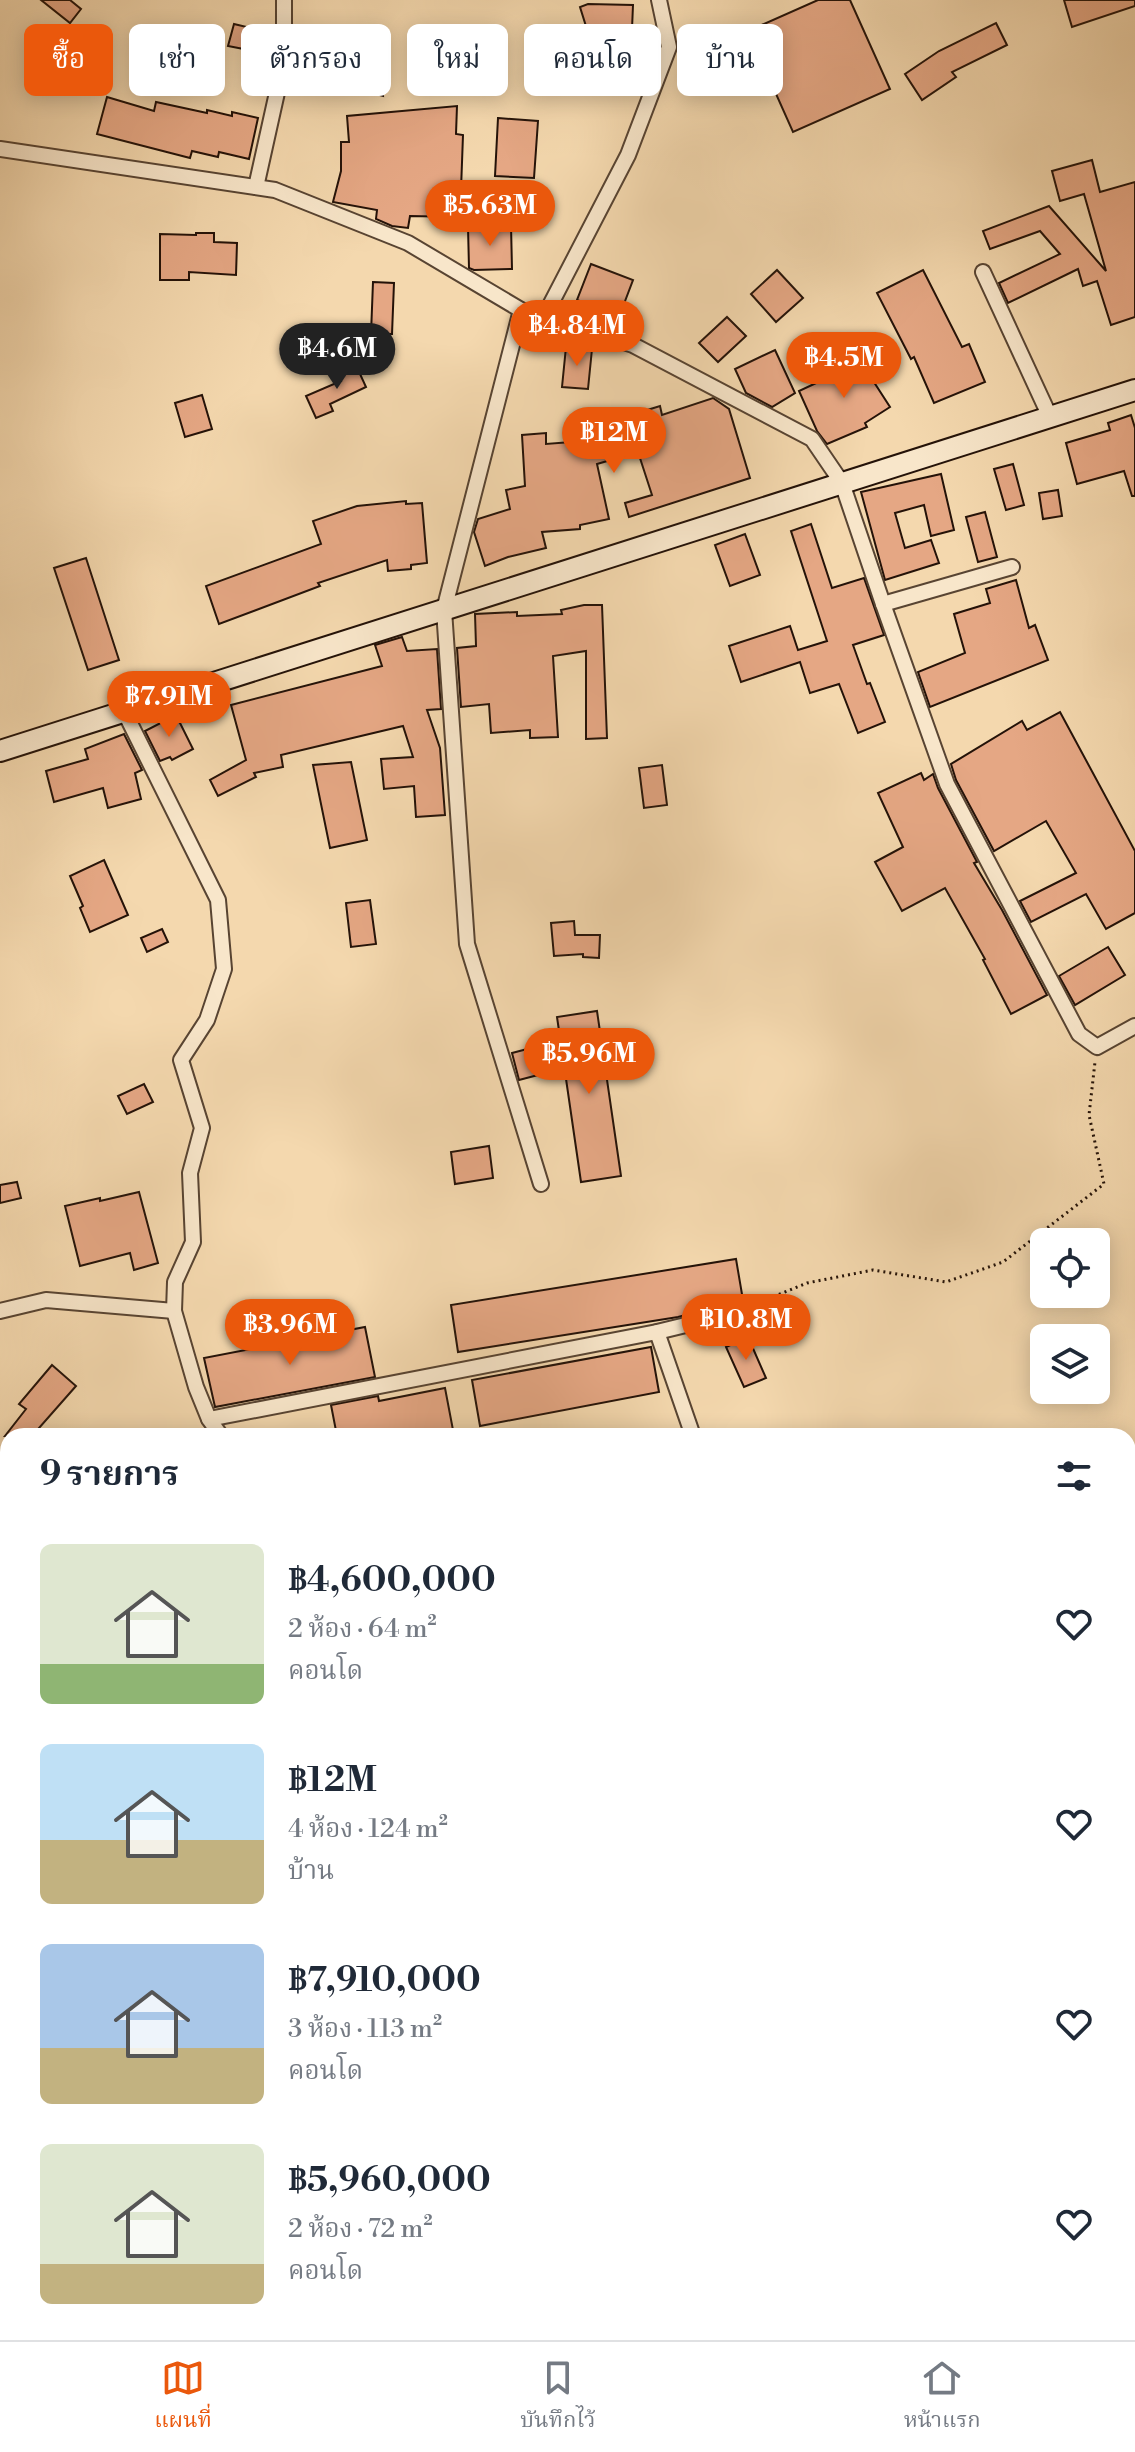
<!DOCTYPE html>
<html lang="th">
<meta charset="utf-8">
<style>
body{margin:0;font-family:"Libre Bodoni","Noto Serif Thai",serif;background:#f2f2f3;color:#1f2937;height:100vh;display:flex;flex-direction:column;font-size:30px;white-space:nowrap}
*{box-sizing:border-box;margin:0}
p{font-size:26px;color:#747a83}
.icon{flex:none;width:44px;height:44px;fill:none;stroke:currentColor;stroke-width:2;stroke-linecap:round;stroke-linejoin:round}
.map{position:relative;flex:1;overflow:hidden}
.details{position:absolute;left:0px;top:1428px;width:1136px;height:912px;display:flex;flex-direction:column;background:#fff;border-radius:24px 24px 0 0;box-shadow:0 4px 20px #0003}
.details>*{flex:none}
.guide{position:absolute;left:24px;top:24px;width:1088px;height:72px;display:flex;gap:16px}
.fabs{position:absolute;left:1030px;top:1228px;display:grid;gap:16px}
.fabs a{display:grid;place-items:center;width:80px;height:80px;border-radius:12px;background:#fff;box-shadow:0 4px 20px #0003;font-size:40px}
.price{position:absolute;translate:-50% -68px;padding:0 18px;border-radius:28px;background:#ea580c;color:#fff;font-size:26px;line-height:52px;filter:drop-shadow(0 2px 4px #0008)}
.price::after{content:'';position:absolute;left:50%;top:48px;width:24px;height:18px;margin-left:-12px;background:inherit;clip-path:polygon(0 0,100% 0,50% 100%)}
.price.on{background:#222;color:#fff}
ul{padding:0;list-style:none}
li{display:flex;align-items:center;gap:24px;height:200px;padding:0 40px}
li span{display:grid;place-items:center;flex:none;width:224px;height:160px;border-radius:12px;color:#555}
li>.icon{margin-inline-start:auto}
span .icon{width:96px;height:96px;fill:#fffc;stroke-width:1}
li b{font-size:34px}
h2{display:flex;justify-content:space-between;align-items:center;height:96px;padding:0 40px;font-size:34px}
.chip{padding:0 28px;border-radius:12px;background:#fff;box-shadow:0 4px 20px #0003;font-size:28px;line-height:72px}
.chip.on{background:#ea580c;color:#fff}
.tabs{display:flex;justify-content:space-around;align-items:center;height:112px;border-top:2px solid #e0e1e3;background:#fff;font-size:22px;color:#747a83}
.tabs a{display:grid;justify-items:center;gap:4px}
.tabs .on{color:#ea580c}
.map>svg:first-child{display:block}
.building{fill:#e5a784;stroke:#241208;stroke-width:2}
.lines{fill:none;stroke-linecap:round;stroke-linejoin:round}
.street-casing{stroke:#584432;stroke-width:18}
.secondary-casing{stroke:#241208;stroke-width:24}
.path{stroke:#241208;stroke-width:3;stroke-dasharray:2 4;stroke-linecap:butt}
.street{stroke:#f8e6ca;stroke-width:14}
.secondary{stroke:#f8e6ca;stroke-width:20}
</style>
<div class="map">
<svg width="1135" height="2340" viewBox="0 0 1135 2340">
<rect width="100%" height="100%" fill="#f4d8ae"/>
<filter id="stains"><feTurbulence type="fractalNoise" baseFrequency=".0025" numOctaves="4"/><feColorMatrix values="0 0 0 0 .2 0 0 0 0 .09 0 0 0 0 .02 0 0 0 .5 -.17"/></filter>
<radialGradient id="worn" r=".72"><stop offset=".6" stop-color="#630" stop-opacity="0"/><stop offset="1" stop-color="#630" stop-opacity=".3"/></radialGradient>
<g class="building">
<path d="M41,0h29l11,9 -11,14z"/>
<path d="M818,0h32l40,89 -97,43 -45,-101z"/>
<path d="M1064,0h71v6l-63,21z"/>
<path d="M588,4l45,1 -2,48h-29l1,-18 -13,4 -10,-32z"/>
<path d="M996,23l11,22 -55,27 4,5 -34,23 -17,-26 34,-23z"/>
<path d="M234,24l25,6 -5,21 -26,-5z"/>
<path d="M310,51l39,9 -6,26 -39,-8z"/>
<path d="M378,58l5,38 -15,-4 -4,-32z"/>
<path d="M690,66l36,6 -4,22 -36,-7z"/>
<path d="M107,97l47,14 2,-9 51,11v-3l25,6v-4l26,6 -9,41 -30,-7 -1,5 -26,-6 -2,7 -93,-24z"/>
<path d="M457,106l-1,28 7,1 -3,82 -50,-1 -2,12 -16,-2 -16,-7 1,-9 -44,-8 8,-31v-29h8l-2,-26z"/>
<path d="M498,118l40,3 -4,57 -39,-2z"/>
<path d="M1092,160l8,32 35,-10v135l-24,8 -14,-44 -14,5 -5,-17 -70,34 -9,-20 61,-29 -20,-23 -50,18 -7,-18 66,-25 57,65 -22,-77 -24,7 -8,-30z"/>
<path d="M511,225l1,44 -38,1 -5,-2 -1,-41z"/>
<path d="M196,233h18v9l23,1 -1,32 -47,-3v8h-29v-46l36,1z"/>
<path d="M591,264l42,16 -14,37 -42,-17z"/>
<path d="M777,270l26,28 -27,24 -25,-28z"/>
<path d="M923,270l39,77 7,-3 16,38 -51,21 -20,-46 -3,2 -34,-66z"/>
<path d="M373,282l21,1 -2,51h-21z"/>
<path d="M727,317l19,19 -28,26 -19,-19z"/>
<path d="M850,345l40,62 -25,16 2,4 -40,17 -10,-13 -18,-40 45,-21 -9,-15z"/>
<path d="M566,347l26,2 -4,40 -26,-2z"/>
<path d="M775,350l20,43 -23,14 -26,-14 -11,-24z"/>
<path d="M355,363l11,24 -36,17 3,7 -17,7 -10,-22 35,-15 -5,-10z"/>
<path d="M202,395l10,34 -27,8 -10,-34z"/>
<path d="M713,398l16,11 21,69 -121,39 -4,-14 27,-8 -14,-43 -41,12 12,55 -29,6v4l-38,3 4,16 -38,9 -23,9 -11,-34 4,-13 32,-10 -4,-19 19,-4 -3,-51 24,-2v11l64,-5 -3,-9 26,-8 -2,-7 29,-9 2,9z"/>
<path d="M1131,415l4,13v68h-3l-8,-25 -47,13 -11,-41 44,-13 -2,-7z"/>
<path d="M1013,464l11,41 -18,5 -12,-41z"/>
<path d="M941,474l13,56 -23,6 -7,-31 -29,8 10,35 26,-8 8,23 -54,17 -24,-88z"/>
<path d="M1058,490l4,26 -19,3 -4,-26z"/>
<path d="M406,501v3l16,-1 5,60 -16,2v4l-23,2 -1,-11 -69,23 2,3 -101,38 -13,-38 115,-42 -8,-23 44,-15z"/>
<path d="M985,512l12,45 -19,5 -12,-45z"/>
<path d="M811,524l21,64 32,-10 20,57 -31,10 14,39 3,-1 15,39 -27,11 -19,-49 -29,9 -10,-31 -59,20 -12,-36 61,-20 8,24 29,-9 -36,-110z"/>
<path d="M745,534l15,41 -30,11 -15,-41z"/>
<path d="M86,558l33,102 -31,10 -34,-102z"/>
<path d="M1016,580l13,48 6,-3 13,35 -118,47 -12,-35 47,-19 -11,-39 36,-11 -4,-14z"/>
<path d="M584,605h18l5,133 -21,1v-88l-33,5 5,81 -28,1v-8l-39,3 -2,-29 -28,3 -4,-59 19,-2 -1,-32 42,-2v4l45,-2 -1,-4z"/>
<path d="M402,637l5,14 30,-2 4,60 -14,1 13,38 5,67 -29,2 -2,-31 -30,3 -3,-30 32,-2 -10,-31 -122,29 2,12 -29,6 2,4 -38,19 -8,-16 36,-20 -15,-55 151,-39 -7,-21z"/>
<path d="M1060,712l75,139v62l-29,16 -20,-35 -55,28 -11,-21 56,-28 -30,-52 -52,30 -38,-71 -5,-16 71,-43 5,9z"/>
<path d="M176,715l17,34 -21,11 -2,-3 -10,4 -15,-30z"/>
<path d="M124,734l18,36 -7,3 6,26 -33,9 -5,-20 -49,14 -8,-31 42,-12 -3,-10z"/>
<path d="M351,762l16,78 -37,8 -17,-83z"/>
<path d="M662,765l5,40 -23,3 -5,-40z"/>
<path d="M921,773l3,7 9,-6 5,14 39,74 -3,1 28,47 45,85 -36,19 -28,-54 2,-1 -40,-71 -43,23 -27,-49 28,-15 -25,-54z"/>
<path d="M104,860l24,55 -38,17 -10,-24 3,-2 -13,-30z"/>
<path d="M370,900l6,44 -25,3 -5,-44z"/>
<path d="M574,921l1,14h25l-1,23 -16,-1v-3l-29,2 -3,-33z"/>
<path d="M162,929l6,13 -21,10 -6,-14z"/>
<path d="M1108,947l17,28 -50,30 -16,-29z"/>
<path d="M597,1011l24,165 -40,6 -24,-165z"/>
<path d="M531,1048l7,27 -19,5 -7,-27z"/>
<path d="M144,1084l9,18 -26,12 -9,-18z"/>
<path d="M489,1146l4,32 -38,6 -4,-32z"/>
<path d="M17,1182l4,16 -21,5v-18z"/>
<path d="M139,1192l19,71 -24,7 -4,-17 -50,13 -15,-60 35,-8v3z"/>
<path d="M736,1259l8,47 -10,2 -9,-3 -47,12 -220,35 -7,-47z"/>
<path d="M365,1327l10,50 -160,30 -11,-49z"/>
<path d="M748,1337l18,41 -22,9 -18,-40z"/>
<path d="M651,1347l8,45 -179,34 -8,-46z"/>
<path d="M52,1365l24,21 -44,50h-27l21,-27 -7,-5z"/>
<path d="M445,1388l8,42 -28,6h-88l-6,-31 47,-9 1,5z"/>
</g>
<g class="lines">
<defs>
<g id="street">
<path d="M0,149l275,41 133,53 113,67 112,35 179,94 30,44 41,121 64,180 132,250 18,13 38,-21"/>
<path d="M256,187l28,-126v-61"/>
<path d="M983,272l67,145"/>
<path d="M521,310l-77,300 23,334 74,240"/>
<path d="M543,319l85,-164 41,-108 -10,-47"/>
<path d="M883,604l129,-37"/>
<path d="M124,711l94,189 6,69 -17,51 -26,40 21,68 -12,45 3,69 -18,40 -1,29 22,76 13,32 12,17"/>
<path d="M0,1311l46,-11 128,11"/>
<path d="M657,1332l36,104"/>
<path d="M209,1419l448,-87 70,-17"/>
<path d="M1128,1935l7,-2"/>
</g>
<g id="secondary">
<path d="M0,751l1135,-361"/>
<path d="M1128,2161l7,-6"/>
<path d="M876,2340l13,-8"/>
</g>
</defs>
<use href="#street" class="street-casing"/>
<use href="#secondary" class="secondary-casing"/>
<path class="path" d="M740,1310l67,-27 66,-13 73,12 57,-20 101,-78 -15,-69 6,-53"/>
<use href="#street" class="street"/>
<use href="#secondary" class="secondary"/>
</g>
<rect width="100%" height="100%" filter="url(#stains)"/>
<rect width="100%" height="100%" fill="url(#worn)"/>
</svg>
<div class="fabs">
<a><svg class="icon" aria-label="locate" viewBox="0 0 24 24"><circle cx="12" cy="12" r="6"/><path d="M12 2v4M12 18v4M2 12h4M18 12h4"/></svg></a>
<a><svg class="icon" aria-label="layers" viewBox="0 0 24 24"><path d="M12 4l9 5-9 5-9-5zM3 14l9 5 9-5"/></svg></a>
</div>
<b class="price" style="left:490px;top:248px">฿5.63M</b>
<b class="price" style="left:577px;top:368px">฿4.84M</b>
<b class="price on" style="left:337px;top:391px">฿4.6M</b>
<b class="price" style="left:844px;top:400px">฿4.5M</b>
<b class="price" style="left:614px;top:475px">฿12M</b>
<b class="price" style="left:169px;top:739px">฿7.91M</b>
<b class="price" style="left:589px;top:1096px">฿5.96M</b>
<b class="price" style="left:746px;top:1362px">฿10.8M</b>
<b class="price" style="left:290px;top:1367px">฿3.96M</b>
<div class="guide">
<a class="chip on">ซื้อ</a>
<a class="chip">เช่า</a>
<a class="chip">ตัวกรอง</a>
<a class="chip">ใหม่</a>
<a class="chip">คอนโด</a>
<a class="chip">บ้าน</a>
</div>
<section class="details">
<h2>9 รายการ<svg class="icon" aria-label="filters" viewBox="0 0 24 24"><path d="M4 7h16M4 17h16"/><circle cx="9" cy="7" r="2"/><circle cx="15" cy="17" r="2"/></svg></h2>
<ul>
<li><span style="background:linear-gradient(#dfe7d0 75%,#8fb573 0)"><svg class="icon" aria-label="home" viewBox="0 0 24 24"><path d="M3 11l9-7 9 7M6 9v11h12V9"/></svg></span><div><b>฿4,600,000</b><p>2 ห้อง · 64 m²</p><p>คอนโด</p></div><svg class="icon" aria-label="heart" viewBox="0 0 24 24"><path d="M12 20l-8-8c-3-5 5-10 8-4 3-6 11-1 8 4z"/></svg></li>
<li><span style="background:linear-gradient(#bfe0f5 60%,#c2b280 0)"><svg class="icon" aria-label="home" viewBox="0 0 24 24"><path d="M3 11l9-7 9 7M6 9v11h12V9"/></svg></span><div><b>฿12M</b><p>4 ห้อง · 124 m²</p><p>บ้าน</p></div><svg class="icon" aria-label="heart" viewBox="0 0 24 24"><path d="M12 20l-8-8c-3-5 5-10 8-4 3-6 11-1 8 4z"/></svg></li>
<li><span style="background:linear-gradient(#a9c7e8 65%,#c2b280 0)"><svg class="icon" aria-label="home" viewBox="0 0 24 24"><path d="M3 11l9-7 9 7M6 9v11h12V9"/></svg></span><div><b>฿7,910,000</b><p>3 ห้อง · 113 m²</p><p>คอนโด</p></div><svg class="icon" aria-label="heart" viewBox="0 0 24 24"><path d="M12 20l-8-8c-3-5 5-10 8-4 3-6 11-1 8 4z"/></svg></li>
<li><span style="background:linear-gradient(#dfe7d0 75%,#c2b280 0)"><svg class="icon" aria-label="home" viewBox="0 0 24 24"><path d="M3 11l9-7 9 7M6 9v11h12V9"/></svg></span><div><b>฿5,960,000</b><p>2 ห้อง · 72 m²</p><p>คอนโด</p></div><svg class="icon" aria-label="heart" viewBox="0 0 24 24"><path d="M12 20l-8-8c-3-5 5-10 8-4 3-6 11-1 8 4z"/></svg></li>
</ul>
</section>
</div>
<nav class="tabs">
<a class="on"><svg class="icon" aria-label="map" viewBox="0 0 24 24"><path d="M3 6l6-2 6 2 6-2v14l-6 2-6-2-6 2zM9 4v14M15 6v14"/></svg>แผนที่</a>
<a><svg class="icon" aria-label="saved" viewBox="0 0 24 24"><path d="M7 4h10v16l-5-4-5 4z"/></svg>บันทึกไว้</a>
<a><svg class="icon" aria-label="home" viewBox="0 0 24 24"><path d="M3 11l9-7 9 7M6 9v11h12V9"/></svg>หน้าแรก</a>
</nav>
